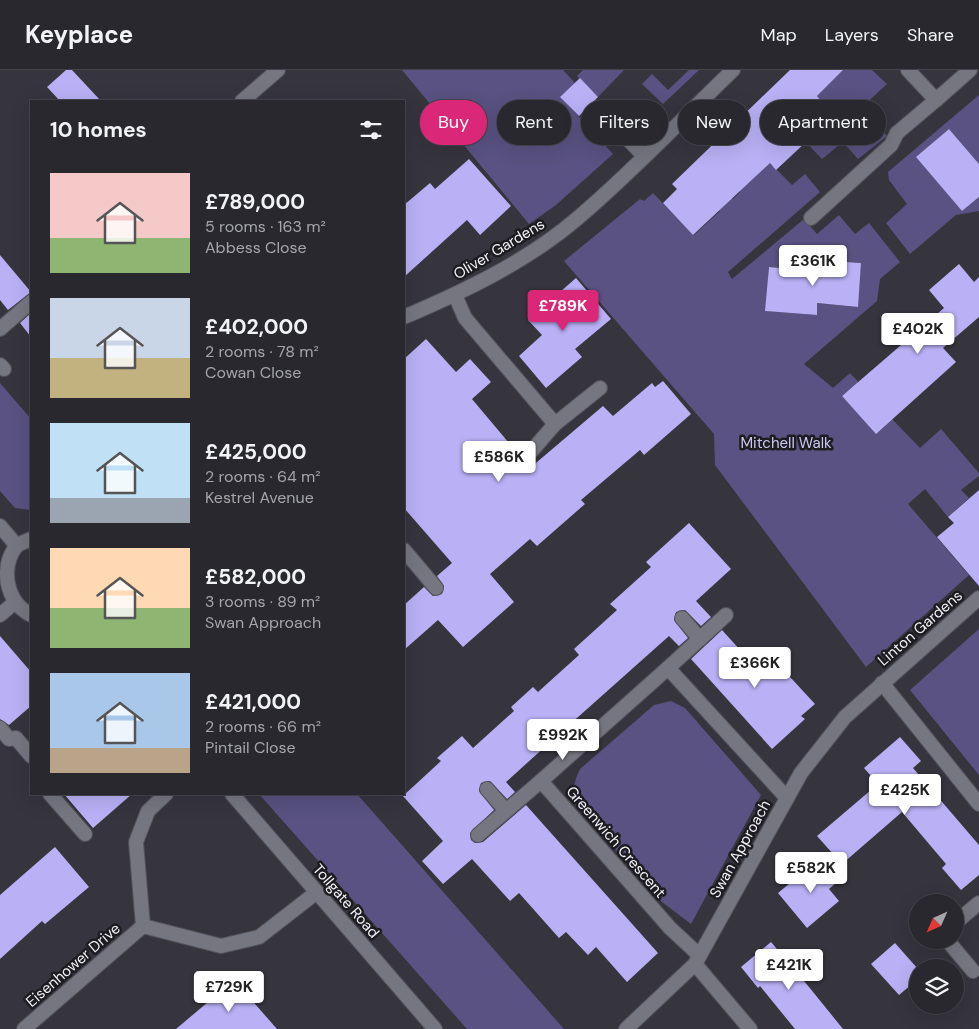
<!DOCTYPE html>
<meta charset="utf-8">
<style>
body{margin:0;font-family:"DM Sans",sans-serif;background:#34343a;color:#f1f3f6;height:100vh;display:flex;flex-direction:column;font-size:19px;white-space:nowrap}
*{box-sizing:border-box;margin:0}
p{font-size:16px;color:#a5a6aa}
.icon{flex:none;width:28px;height:28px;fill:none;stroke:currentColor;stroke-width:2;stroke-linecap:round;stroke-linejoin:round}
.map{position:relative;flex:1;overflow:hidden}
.details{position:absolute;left:30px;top:30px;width:375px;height:695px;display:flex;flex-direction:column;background:#28282e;border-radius:0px;box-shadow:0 5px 20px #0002,0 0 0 1px #44444a}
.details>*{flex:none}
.guide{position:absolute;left:420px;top:30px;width:475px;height:45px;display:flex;gap:10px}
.needle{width:32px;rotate:225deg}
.fabs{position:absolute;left:909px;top:824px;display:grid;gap:10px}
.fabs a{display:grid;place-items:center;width:55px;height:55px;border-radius:50%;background:#28282e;box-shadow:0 5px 20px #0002,0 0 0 1px #44444a;font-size:25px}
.price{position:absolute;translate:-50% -42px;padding:0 11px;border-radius:5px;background:#fff;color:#222;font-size:16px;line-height:32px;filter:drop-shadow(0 1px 2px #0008)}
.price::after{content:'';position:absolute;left:50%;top:30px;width:15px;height:11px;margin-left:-8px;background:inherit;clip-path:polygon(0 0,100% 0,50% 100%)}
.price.current{background:#db2777;color:#fff}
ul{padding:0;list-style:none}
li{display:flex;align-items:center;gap:15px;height:125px;padding:0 20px}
li span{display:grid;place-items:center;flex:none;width:140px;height:100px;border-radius:0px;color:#555}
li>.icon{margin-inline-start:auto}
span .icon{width:60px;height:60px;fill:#fffc;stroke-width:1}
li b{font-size:21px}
h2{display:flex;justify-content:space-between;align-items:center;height:60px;padding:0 20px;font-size:21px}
.pill{padding:0 18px;border-radius:22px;background:#28282e;box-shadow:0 5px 20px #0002,0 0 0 1px #44444a;font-size:18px;line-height:45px}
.pill.current{background:#db2777;color:#fff}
header{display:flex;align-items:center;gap:30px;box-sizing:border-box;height:70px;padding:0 25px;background:#28282e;border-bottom:1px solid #44444a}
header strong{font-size:24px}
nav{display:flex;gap:28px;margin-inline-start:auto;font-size:18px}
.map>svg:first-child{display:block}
.green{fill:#595282;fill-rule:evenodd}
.building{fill:#b9b0f5}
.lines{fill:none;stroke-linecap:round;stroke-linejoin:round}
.service-casing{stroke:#54535c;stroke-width:16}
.minor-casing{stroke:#54535c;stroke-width:16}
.tertiary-casing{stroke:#54535c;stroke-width:16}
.service{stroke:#767680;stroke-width:14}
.minor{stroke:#767680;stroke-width:14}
.tertiary{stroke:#767680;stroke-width:14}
.labels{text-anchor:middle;stroke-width:5;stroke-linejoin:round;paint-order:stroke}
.street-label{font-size:15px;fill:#f1f1f7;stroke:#1d1d21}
.park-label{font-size:15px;fill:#ccc7f3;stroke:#1d1d21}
</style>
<header>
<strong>Keyplace</strong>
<nav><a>Map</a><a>Layers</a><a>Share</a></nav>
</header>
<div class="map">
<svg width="979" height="959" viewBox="0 0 979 959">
<rect width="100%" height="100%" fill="#36353e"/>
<g class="green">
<path d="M402,0h161l12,13 -14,14 52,57 -57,51 -27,19z"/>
<path d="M583,0h41l-26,27 -21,-21z"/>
<path d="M689,0h10l-36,34 -21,-20 10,-10 16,16z"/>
<path d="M843,0h29l15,14 -26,24 26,28 -29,23 -15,-17 -21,17 -30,-31 18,-1 18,-17 -11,-14z"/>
<path d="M979,25v69l-30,-35 -32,28 45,54 17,-14v14l-23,4 -46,39 -24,-31 21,-19 -18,-24 -1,-8z"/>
<path d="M763,86l29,29 13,-11 15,18 -92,80 4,7 72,-60 13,15 22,-19 16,19 14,-11 31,39 -20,17 -3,22 -73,63 29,24 17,-15 12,13 -9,7 -3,-4 -8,7 34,37 16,-14 28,29 21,-19 38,44v3l-18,14 8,8 -21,19 -23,-28 -17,15 61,71 -103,92 -151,-202 -1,-31 -150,-173 76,-62 4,2 9,-8 41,42 26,-24 -2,-2 13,-12 2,2 7,-7 -2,-2zM804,187l14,1 -1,13h3l1,-11 40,3 -4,44 -40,-4 -1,12 -50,-4 3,-44 33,3z"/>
<path d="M0,313l31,36v91l-16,-2 -15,-17z"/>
<path d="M979,559v146l-69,-85z"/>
<path d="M671,631l14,7 76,87 -70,129 -29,-22 -85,-96c-4,-15 -4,-23 3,-37l74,-64z"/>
<path d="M259,724h98l207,235h-97z"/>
</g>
<g class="building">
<path d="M66,0h6l29,31h-41l-13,-14z"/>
<path d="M790,0h53l-26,26 11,13 -28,27 6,6 -30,28 -6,-7 -77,72 -30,-32 14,-14 -5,-5z"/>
<path d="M580,8l18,19 -19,19 -19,-19z"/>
<path d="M949,59l30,35v33l-17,14 -46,-54z"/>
<path d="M469,89l42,47 -31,29 -13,-15 -63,57v-72l26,-22 5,6z"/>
<path d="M0,185l31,37 -23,18 -8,-10z"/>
<path d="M803,189l58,4 -3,44 -41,-4v12l-52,-4 4,-44 33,3z"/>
<path d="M959,194l15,18 5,-5v40l-36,31 13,14 -80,72 -34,-38 102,-88 -15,-18z"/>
<path d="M576,208l35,41 -36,30 7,8 -36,31 -27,-32 23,-21 -14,-15z"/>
<path d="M31,243v24l-11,-14z"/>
<path d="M426,269l30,33 14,-13 21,23 -19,17 47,56 3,6 8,7 73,-62 10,10 39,-33 3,4 8,-6 28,33 -47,41 -4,-5 -59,50 4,4 -48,42 -7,-7 -40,35 24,28 -51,45 -25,-27 -34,30v-45l20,-18 9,9 9,-2 2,-8 -7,-10 15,-13 -48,-55v-149z"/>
<path d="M979,420v96l-42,-49 17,-14 -6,-6z"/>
<path d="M689,453l42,46 -35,32 15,16 -10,9 -16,-16 -9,2 -2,8 14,18 -9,8 -10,-10 -101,90 -62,56 9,10 -8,7 -17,-18 -9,2 -2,8 15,19 -24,23 1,7 4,3 8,-1 43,-37 132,148 -31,29 -31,-35 -8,8 -22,-23 -7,6 -40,-45 -9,8 -38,-42 -29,25 -21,-23 21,-20 -40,-45 38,-35 -4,-3 25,-22 11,12 41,-37 -3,-4 22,-20 5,5 41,-37 -5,-6 43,-39 -7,-6 41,-37 -5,-5z"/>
<path d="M722,560l30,33 9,-8 13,15 5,-5 36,39 -14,12 4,3 -33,30 -81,-90z"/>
<path d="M0,566l31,36v34l-22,19 -9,-6z"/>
<path d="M900,667l21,24 -8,7 66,77v30l-18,15 -19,-22 4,-4 -44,-52 -60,52 -25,-28 61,-52 -14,-16z"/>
<path d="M64,724h68l-39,34z"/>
<path d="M55,777l34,40 -44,37 -3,-3 -42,38v-64z"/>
<path d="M819,789l19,22 -9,8 10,12 -32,27 -29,-35z"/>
<path d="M771,872l38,45 34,42h-48l-35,-43 -2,2 -17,-21z"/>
<path d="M895,873l23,26v10l-19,16 -28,-31z"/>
<path d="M234,910l43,49h-101z"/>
</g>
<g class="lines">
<defs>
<g id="service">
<path d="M598,38l46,48"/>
<path d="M811,148l80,-73 6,-12"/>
<path d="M0,295l4,4"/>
<path d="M682,548l18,21"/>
<path d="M0,658l9,11 7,-1 15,18"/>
<path d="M487,719l19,22"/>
<path d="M50,724l35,40"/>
<path d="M955,853l24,-20"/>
<path d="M947,870l26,31"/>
</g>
<g id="minor">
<path d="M908,0l28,30 34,-30"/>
<path d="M242,31l36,-31"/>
<path d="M897,63l39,-33"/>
<path d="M455,225l10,23 90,106"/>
<path d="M404,247c61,-26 124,-56 175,-100 54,-46 103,-98 154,-147"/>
<path d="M0,259l31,-27"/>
<path d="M528,385l27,-31 45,-36"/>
<path d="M404,480l32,38"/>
<path d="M0,545l13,-11"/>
<path d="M668,598l58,-53"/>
<path d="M882,613l97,121"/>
<path d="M478,765l63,-54"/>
<path d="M143,856l78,20 38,-9 58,-45"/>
<path d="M143,856l-7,-84 12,-31 18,-17"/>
<path d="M699,885l-29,-27 -129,-147 127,-113 118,129"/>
<path d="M695,894l55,65"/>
<path d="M24,959l119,-103"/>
<path d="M626,959l69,-65 106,-191 44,-56 134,-119"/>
</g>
<g id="tertiary">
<path d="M0,456l17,20"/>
<path d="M31,469c-4,2 -10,4 -14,6 -17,22 -12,56 14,70"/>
<path d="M232,724l203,235"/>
</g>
</defs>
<use href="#service" class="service-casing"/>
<use href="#minor" class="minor-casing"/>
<use href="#tertiary" class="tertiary-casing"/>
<use href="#service" class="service"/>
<use href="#minor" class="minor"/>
<use href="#tertiary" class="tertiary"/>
</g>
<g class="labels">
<g class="street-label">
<text transform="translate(499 179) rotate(-31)" y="5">Oliver Gardens</text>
<text transform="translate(920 558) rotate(-41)" y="5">Linton Gardens</text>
<text transform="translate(616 772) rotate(49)" y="5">Greenwich Crescent</text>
<text transform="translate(740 779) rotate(-61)" y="5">Swan Approach</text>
<text transform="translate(346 831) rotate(49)" y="5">Tollgate Road</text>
<text transform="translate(73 895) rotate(-41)" y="5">Eisenhower Drive</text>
</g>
<g class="park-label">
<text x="786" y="378">Mitchell Walk</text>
</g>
</g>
</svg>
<div class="fabs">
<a><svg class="needle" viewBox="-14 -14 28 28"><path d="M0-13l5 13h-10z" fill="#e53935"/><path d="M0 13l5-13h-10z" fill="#a5a6aa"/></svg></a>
<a><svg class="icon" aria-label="layers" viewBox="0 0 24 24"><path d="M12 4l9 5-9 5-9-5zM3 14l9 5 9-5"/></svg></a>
</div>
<b class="price" style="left:813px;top:217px">£361K</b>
<b class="price current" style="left:563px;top:262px">£789K</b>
<b class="price" style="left:918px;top:285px">£402K</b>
<b class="price" style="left:499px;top:413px">£586K</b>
<b class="price" style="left:755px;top:619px">£366K</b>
<b class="price" style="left:563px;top:691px">£992K</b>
<b class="price" style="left:905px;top:746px">£425K</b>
<b class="price" style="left:811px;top:824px">£582K</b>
<b class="price" style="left:789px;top:921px">£421K</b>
<b class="price" style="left:229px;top:943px">£729K</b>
<div class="guide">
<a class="pill current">Buy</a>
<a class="pill">Rent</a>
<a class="pill">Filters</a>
<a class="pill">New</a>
<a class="pill">Apartment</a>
</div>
<section class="details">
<h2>10 homes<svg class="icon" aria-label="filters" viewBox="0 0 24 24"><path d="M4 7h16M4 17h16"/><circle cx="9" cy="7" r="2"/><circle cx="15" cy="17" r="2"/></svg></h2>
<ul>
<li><span style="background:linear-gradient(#f6c9c9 65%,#8fb573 0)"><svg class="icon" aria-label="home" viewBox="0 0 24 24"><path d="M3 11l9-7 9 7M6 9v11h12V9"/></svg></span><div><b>£789,000</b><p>5 rooms · 163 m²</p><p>Abbess Close</p></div></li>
<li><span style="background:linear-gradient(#c9d6e8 60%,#c2b280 0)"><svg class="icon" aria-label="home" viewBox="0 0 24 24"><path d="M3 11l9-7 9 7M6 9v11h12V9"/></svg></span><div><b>£402,000</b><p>2 rooms · 78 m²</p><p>Cowan Close</p></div></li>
<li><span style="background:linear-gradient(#bfe0f5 75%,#9aa5b1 0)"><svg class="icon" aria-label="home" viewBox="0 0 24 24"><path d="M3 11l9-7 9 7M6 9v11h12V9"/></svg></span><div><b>£425,000</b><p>2 rooms · 64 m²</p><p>Kestrel Avenue</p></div></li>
<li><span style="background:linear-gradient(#ffd9b3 60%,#8fb573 0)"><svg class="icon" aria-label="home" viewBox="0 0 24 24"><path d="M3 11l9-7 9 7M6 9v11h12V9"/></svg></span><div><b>£582,000</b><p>3 rooms · 89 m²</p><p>Swan Approach</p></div></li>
<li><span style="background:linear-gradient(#a9c7e8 75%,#b9a48a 0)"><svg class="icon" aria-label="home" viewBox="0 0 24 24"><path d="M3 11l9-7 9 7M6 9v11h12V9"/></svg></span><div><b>£421,000</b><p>2 rooms · 66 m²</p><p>Pintail Close</p></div></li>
</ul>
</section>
</div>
